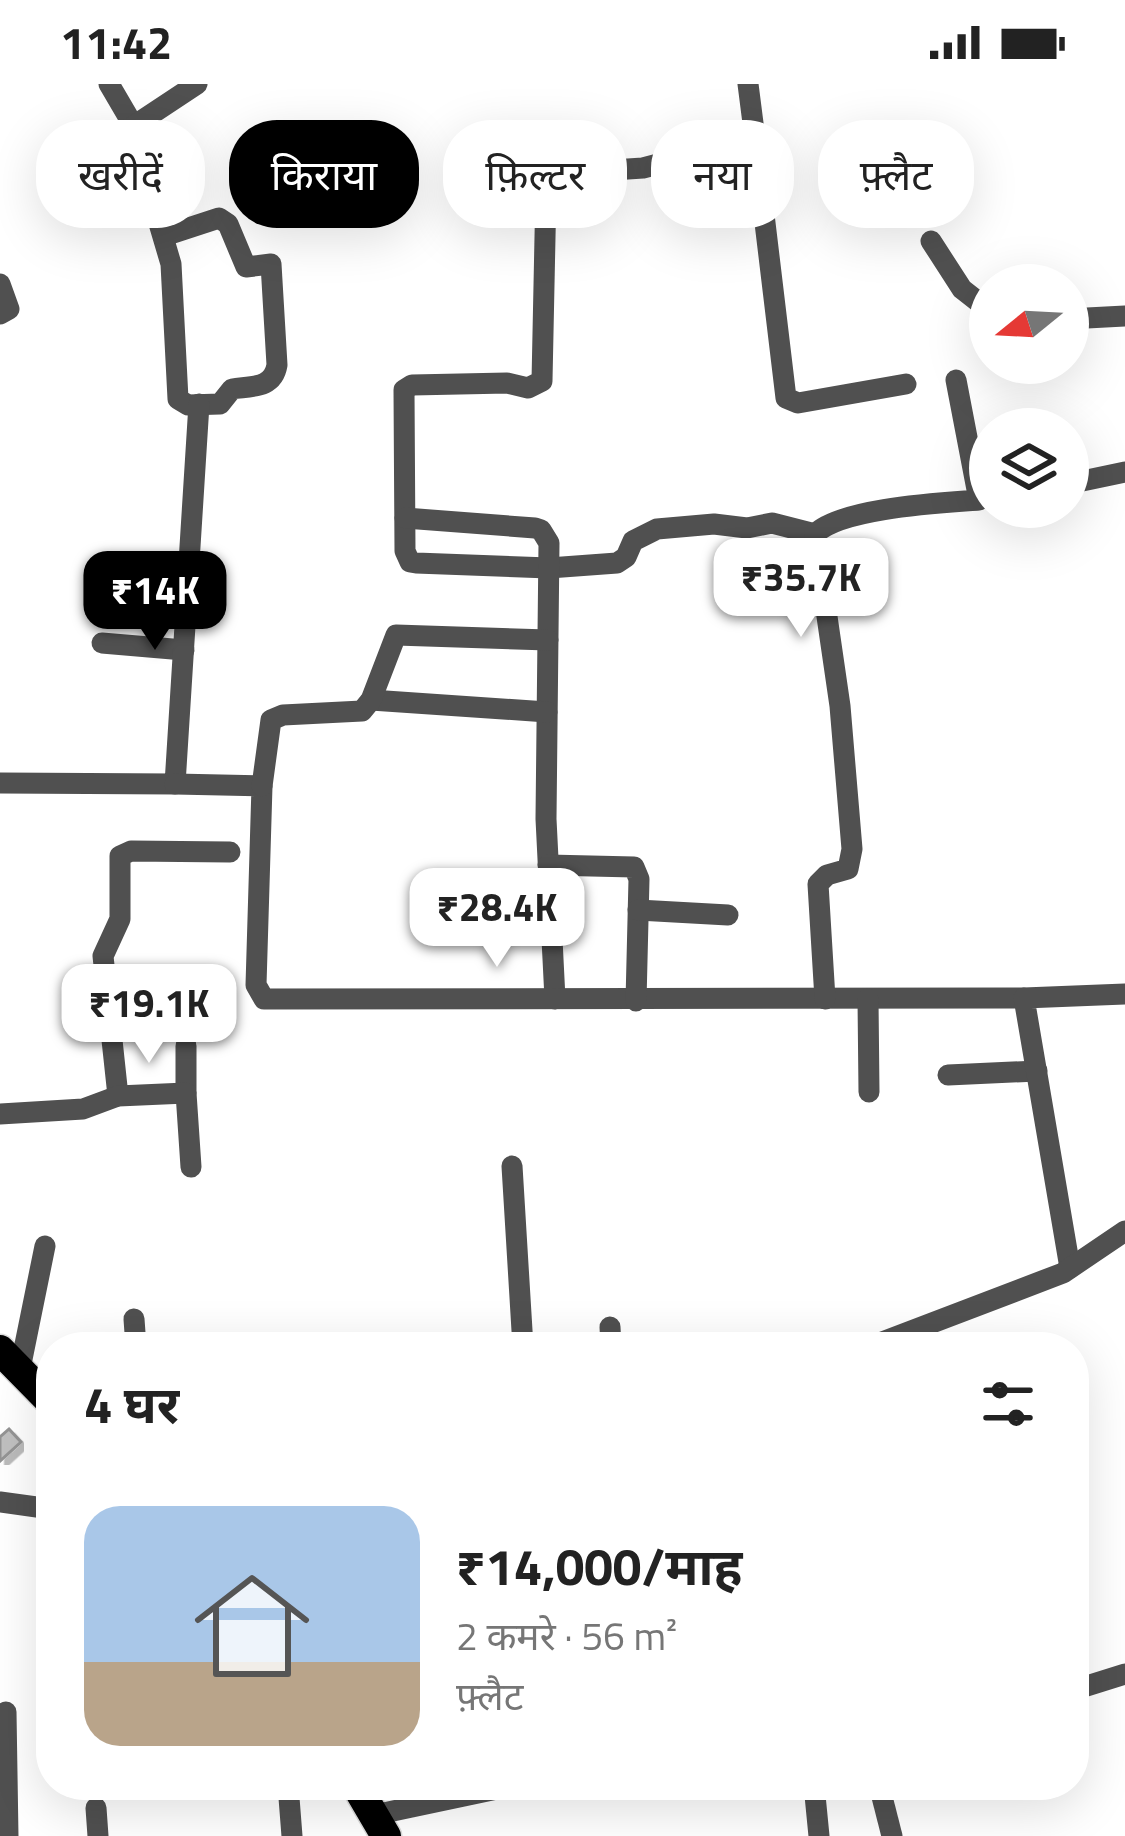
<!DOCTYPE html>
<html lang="hi">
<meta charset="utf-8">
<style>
body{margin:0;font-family:"Titillium Web","Noto Sans Devanagari",sans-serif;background:#f2f2f2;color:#222;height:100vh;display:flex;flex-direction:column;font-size:45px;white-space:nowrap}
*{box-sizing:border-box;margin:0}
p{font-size:39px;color:#767676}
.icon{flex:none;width:66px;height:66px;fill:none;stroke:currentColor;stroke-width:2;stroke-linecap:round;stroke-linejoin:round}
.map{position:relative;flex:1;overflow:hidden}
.sheet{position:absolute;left:36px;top:1248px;width:1053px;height:468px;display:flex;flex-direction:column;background:#fff;border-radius:48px;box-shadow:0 12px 48px #0002}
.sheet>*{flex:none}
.top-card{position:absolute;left:36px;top:36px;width:1053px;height:108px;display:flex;gap:24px}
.needle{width:78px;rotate:252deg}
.fabs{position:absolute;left:969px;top:180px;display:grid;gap:24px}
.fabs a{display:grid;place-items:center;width:120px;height:120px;border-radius:50%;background:#fff;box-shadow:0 12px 48px #0002;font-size:60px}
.price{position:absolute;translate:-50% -102px;padding:0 27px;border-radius:24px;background:#fff;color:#222;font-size:39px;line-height:78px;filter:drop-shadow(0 3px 6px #0008)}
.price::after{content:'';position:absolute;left:50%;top:72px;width:36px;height:27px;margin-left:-18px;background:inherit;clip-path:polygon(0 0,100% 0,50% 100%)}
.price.current{background:#000;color:#fff}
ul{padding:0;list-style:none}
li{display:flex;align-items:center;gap:36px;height:300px;padding:0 48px}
li span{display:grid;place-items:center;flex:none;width:336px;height:240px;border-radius:36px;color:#555}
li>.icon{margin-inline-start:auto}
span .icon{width:144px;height:144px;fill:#fffc;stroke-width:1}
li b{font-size:51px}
h2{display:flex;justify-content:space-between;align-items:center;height:144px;padding:0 48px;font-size:51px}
.chip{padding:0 42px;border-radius:48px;background:#fff;box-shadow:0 12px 48px #0002;font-size:42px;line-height:108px}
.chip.current{background:#000;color:#fff}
.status{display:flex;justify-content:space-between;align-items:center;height:84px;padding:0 60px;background:#fff;direction:ltr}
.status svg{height:33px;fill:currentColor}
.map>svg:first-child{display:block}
.building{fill:#c0c0c0;stroke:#949494;stroke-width:3;filter:url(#shadow)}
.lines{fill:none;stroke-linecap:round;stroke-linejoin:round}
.highway-casing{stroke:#dbdbdb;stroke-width:33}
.minor{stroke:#505050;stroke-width:21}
.highway{stroke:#000;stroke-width:30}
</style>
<div class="status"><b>11:42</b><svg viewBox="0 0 49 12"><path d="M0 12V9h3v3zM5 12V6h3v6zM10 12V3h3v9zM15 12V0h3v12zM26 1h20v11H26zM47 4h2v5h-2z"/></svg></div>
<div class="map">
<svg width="1125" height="1752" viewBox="0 0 1125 1752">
<defs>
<filter id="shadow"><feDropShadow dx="5.5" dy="5.5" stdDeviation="0" flood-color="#0004"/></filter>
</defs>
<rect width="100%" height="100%" fill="#fff"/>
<path class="building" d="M9,1345l12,13 -21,19v-24z"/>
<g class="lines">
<defs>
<g id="highway">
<path d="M0,1266l51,52"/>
<path d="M356,1701l30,51"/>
</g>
</defs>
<use href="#highway" class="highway-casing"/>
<g class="minor">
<path d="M109,0l24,41"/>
<path d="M748,0l6,47 -8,10 -103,27 -91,6 -6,15 -4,192 -14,7 -21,-5 -95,2 -8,5 1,161 5,11 6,1 133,5 68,-5 9,-6 7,-16 24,-12 57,-5 33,4 25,-5 43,11"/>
<path d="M754,47l32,267 12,5 108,-19"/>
<path d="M164,152l55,-18 9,6 18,43 25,-3 6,101c-4,24 -26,21 -45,24l-12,15 -32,1 -10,-6 -7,-135 -13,-44 -37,-77 5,-12 71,-47"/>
<path d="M931,157l31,48 28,22"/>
<path d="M0,200l9,25 -9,5"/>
<path d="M1068,235l57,-3"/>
<path d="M1068,400l57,-12"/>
<path d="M405,434l130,10 6,2 8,13 -3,276 9,180"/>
<path d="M102,559l82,7"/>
<path d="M371,616l176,12"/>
<path d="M0,699l175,1 24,-380"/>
<path d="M175,700l87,2 -6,199 8,14 760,-1"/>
<path d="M262,702l9,-66 12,-5 79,-4 9,-11 25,-65 152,5"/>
<path d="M548,781l86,2 5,12 -3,122"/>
<path d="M638,826l90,5"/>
<path d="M825,915l-7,-115 9,-9 21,-6 4,-20 -12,-143 -25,-172c26,-26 125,-31 164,-34l-23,-120"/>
<path d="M868,915l1,93"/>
<path d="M186,962v47"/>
<path d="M948,991l89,-4"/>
<path d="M118,1012l-15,-140 17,-37v-63l11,-5 99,1"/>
<path d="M0,1030l83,-5 35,-13 68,-3 5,74"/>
<path d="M512,1082l11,181"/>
<path d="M1070,1184l-46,-270 101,-4"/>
<path d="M134,1235l2,28"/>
<path d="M610,1243l1,20"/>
<path d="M869,1263l194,-74 62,-42"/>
<path d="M20,1285l25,-123"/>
<path d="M0,1418l51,7"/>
<path d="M1074,1606l51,-16"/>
<path d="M6,1628l2,124"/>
<path d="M288,1701l4,51"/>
<path d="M814,1701l5,51"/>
<path d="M879,1701l13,51"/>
<path d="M96,1724l2,28"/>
<path d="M374,1731l123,-26 40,-4"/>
</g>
<use href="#highway" class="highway"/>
</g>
</svg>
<div class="fabs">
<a><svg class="needle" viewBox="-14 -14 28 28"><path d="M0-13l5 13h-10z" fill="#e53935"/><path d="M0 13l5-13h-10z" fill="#767676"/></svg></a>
<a><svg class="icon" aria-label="layers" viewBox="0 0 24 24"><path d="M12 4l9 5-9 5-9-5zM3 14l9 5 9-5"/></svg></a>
</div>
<b class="price" style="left:801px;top:556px">₹35.7K</b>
<b class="price current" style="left:155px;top:569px">₹14K</b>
<b class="price" style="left:497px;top:886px">₹28.4K</b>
<b class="price" style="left:149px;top:982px">₹19.1K</b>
<div class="top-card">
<a class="chip">खरीदें</a>
<a class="chip current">किराया</a>
<a class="chip">फ़िल्टर</a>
<a class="chip">नया</a>
<a class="chip">फ़्लैट</a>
</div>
<section class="sheet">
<h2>4 घर<svg class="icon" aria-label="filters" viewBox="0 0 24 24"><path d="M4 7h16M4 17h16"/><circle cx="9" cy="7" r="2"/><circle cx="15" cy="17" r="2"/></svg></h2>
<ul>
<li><span style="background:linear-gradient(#a9c7e8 65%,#b9a48a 0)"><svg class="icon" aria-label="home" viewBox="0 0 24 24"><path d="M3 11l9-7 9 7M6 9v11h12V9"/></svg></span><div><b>₹14,000/माह</b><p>2 कमरे · 56 m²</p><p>फ़्लैट</p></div></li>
</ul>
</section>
</div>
